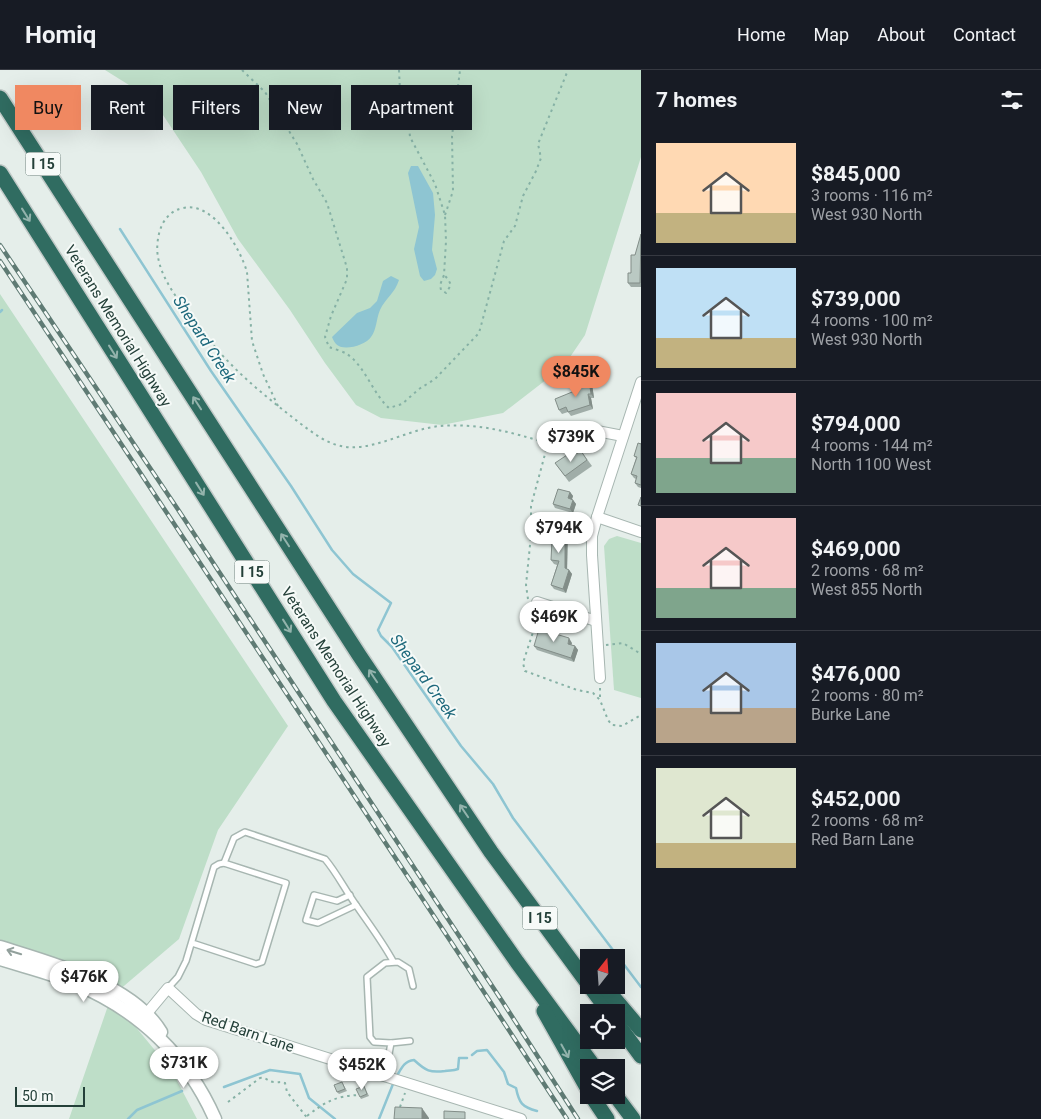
<!DOCTYPE html>
<meta charset="utf-8">
<style>
body{margin:0;font-family:Roboto,sans-serif;background:#20242c;color:#f1f3f6;height:100vh;display:flex;flex-direction:column;font-size:19px;white-space:nowrap}
*{box-sizing:border-box;margin:0}
p{font-size:16px;color:#9ea1a6}
.icon{flex:none;width:28px;height:28px;fill:none;stroke:currentColor;stroke-width:2;stroke-linecap:round;stroke-linejoin:round}
.map{position:relative;flex:1;overflow:hidden}
.sheet{display:flex;flex-direction:column;background:#171b24;width:400px}
.sheet>*{flex:none}
.banner{position:absolute;left:15px;top:15px;width:475px;height:45px;display:flex;gap:10px}
.needle{width:32px;rotate:17deg}
.fabs{position:absolute;left:580px;top:879px;display:grid;gap:10px}
.fabs a{display:grid;place-items:center;width:45px;height:45px;border-radius:0px;background:#171b24;box-shadow:0 5px 20px #0002;font-size:25px}
.scale{position:absolute;left:15px;bottom:12px;width:70px;box-sizing:border-box;padding-left:5px;border:2px solid #244039;border-top:0;font-size:14px;line-height:18px;white-space:nowrap;color:#244039;-webkit-text-stroke:4px #f6faf8;paint-order:stroke}
.price{position:absolute;translate:-50% -42px;padding:0 11px;border-radius:18px;background:#fff;color:#222;font-size:16px;line-height:32px;filter:drop-shadow(0 1px 2px #0008)}
.price::after{content:'';position:absolute;left:50%;top:30px;width:15px;height:11px;margin-left:-8px;background:inherit;clip-path:polygon(0 0,100% 0,50% 100%)}
.price.on{background:#f08861;color:#111}
ul{padding:0;list-style:none}
li{display:flex;align-items:center;gap:15px;height:125px;padding:0 15px}
li+li{border-top:1px solid #363941}
li span{display:grid;place-items:center;flex:none;width:140px;height:100px;border-radius:0px;color:#555}
li>.icon{margin-inline-start:auto}
span .icon{width:60px;height:60px;fill:#fffc;stroke-width:1}
li b{font-size:21px}
h2{display:flex;justify-content:space-between;align-items:center;height:60px;padding:0 15px;font-size:21px}
.chip{padding:0 18px;border-radius:0px;background:#171b24;box-shadow:0 5px 20px #0002;font-size:18px;line-height:45px}
.chip.on{background:#f08861;color:#111}
header{display:flex;align-items:center;gap:30px;box-sizing:border-box;height:70px;padding:0 25px;background:#171b24;border-bottom:1px solid #363941}
header strong{font-size:24px}
nav{display:flex;gap:28px;margin-inline-start:auto;font-size:18px}
main{display:flex;flex:1;min-height:0}
.map>svg:first-child{display:block}
.green{fill:#bedec8}
.water{fill:#8ec5d2}
.lines{fill:none;stroke-linecap:round;stroke-linejoin:round}
.stream{stroke:#8ec5d2;stroke-width:2.5}
.service-casing{stroke:#a7b6b1;stroke-width:8}
.minor-casing{stroke:#a7b6b1;stroke-width:12}
.tertiary-casing{stroke:#a7b6b1;stroke-width:15}
.motorway-casing{stroke:#c2cac8;stroke-width:18}
.path{stroke:#86b1a5;stroke-width:2;stroke-dasharray:2.5 4;stroke-linecap:butt}
.service{stroke:#fff;stroke-width:5}
.minor{stroke:#fff;stroke-width:10}
.tertiary{stroke:#fff;stroke-width:12}
.motorway{stroke:#306c61;stroke-width:15}
.rail-casing{stroke:#5f7b74;stroke-width:4.5}
.rail{stroke:#f6faf8;stroke-width:2.5;stroke-dasharray:8;stroke-linecap:butt}
.wall{fill:#a0ada8}
.shaded-wall{fill:#828d88}
.building{fill:#bac9c3;stroke:#828d88}
.oneway{stroke:#93b3ac}
.oneway2{stroke:#92a09c}
.labels{text-anchor:middle;stroke-width:4;stroke-linejoin:round;paint-order:stroke}
.shield{fill:#f6faf8;stroke:#637872;stroke-width:1}
.shield-label{font-size:14px;font-weight:bold;fill:#244039}
.street-label{font-size:15px;fill:#244039;stroke:#f6faf8}
.water-label{font-size:16px;font-style:italic;fill:#1e697c;stroke:#f6faf8}
</style>
<header>
<strong>Homiq</strong>
<nav><a>Home</a><a>Map</a><a>About</a><a>Contact</a></nav>
</header>
<main>
<div class="map">
<svg width="641" height="1049" viewBox="0 0 641 1049">
<rect width="100%" height="100%" fill="#e5eeea"/>
<g class="green">
<path d="M105,0h536v87l-56,178 -21,31 -61,47 -61,12 -61,-7 -25,-13 -31,-42 -35,-53 -52,-71 -37,-67 -48,-72z"/>
<path d="M0,224l288,432 -70,104 -39,109 -68,58 61,74 25,48h-128l42,-122 -111,-33z"/>
<path d="M617,466l24,7v155l-27,-8 -10,-144 5,-7z"/>
</g>
<g class="water">
<path d="M411,96h7l15,27 2,22 -3,35 5,19 -2,6 -4,4 -7,2 -4,-5 -6,-27 5,-22 -11,-54z"/>
<path d="M391,206l8,4c-4,13 -14,19 -19,30 -4,9 -3,19 -9,27 -5,8 -28,15 -35,7 -2,-2 -3,-5 -4,-7l25,-24 13,-5 7,-7 6,-20z"/>
</g>
<g class="lines">
<g class="stream">
<path d="M120,159l91,142 80,115 41,64 21,24 38,29 -13,27 3,6 11,11 69,99 32,38 20,34 128,169"/>
<path d="M0,242l2,-2"/>
<path d="M472,985l5,-4 10,-1 17,22 4,12 8,4c3,15 6,19 21,23"/>
<path d="M398,1004c4,-7 7,-13 16,-14 12,11 16,13 31,11 5,-1 8,0 13,-2l1,-11h8"/>
<path d="M224,1017l46,-17 30,4 9,24 26,21"/>
<path d="M128,1049l9,-9 45,-19"/>
<path d="M379,1049l14,-35"/>
</g>
<defs>
<g id="service">
<path d="M224,793l10,-25 11,-6 80,27c12,14 20,31 31,46 13,19 26,36 37,56"/>
<path d="M350,825l-13,6 -23,-6 -8,25 12,3 38,-18"/>
<path d="M168,918l10,-11 8,-16 28,-94 5,-3 5,-1 62,20 -24,79 -6,2 -64,-21"/>
<path d="M391,973l19,-2"/>
<path d="M385,1005l6,-32 -17,-1 -4,-5 -3,-60 18,-14 13,-1 11,7 4,17"/>
</g>
<g id="minor">
<path d="M561,373l36,-12 26,5"/>
<path d="M597,447l44,15"/>
<path d="M537,532l59,19"/>
<path d="M600,608l-8,-123v-19l5,-19 44,-135"/>
<path d="M143,948l25,-30 28,26 10,6 315,99"/>
</g>
<g id="tertiary">
<path d="M0,877c51,16 132,37 161,85"/>
<path d="M0,889c25,8 52,14 76,25 63,26 112,73 139,135"/>
</g>
<g id="motorway">
<path d="M0,28l359,557 132,197 98,133"/>
<path d="M0,103l334,528 183,261 78,106"/>
<path d="M589,915l20,27"/>
<path d="M603,915l38,45"/>
<path d="M544,941l45,80"/>
<path d="M616,952l25,34"/>
<path d="M591,1025l16,24"/>
<path d="M615,1025l18,24"/>
</g>
</defs>
<use href="#service" class="service-casing"/>
<use href="#minor" class="minor-casing"/>
<use href="#tertiary" class="tertiary-casing"/>
<use href="#motorway" class="motorway-casing"/>
<g class="path">
<path d="M242,0l23,22 32,52 16,35 14,24 20,65v11l-16,37 -6,21 4,10c5,2 13,4 18,7 18,12 26,40 42,54l13,-4 17,-15 16,-10 44,-46 25,-92 11,-15 8,-30 13,-25 5,-13 -3,-14 30,-74"/>
<path d="M399,0l1,21 8,24 2,22 25,47 10,31 1,26 -2,34 -4,10 1,5 5,3 5,-8 -3,-6 -4,-4"/>
<path d="M445,145l8,-24 -1,-55 8,-66"/>
<path d="M278,336l-15,-32 -11,-33 -5,-69c-7,-24 -34,-71 -64,-64 -10,2 -15,7 -20,15 -5,9 -7,24 -5,34 5,28 27,51 44,73 7,9 14,19 22,27 23,25 50,46 77,67 11,8 22,17 36,21 32,10 69,-16 103,-19 39,-3 70,6 107,17"/>
<path d="M528,529l-2,-14 5,-50v-29l17,-63"/>
<path d="M531,538l3,21 -11,34 2,8 52,19 16,3 7,7 8,20 4,5 10,1 19,-11"/>
<path d="M606,575l17,-2 18,11"/>
<path d="M600,618v12"/>
<path d="M228,1032l32,-24c7,-1 8,4 14,4 5,1 6,-1 11,1l2,9 21,27"/>
<path d="M400,1037l5,-14"/>
<path d="M307,1046c18,-14 28,-20 52,-21"/>
</g>
<use href="#service" class="service"/>
<use href="#minor" class="minor"/>
<use href="#tertiary" class="tertiary"/>
<use href="#motorway" class="motorway"/>
<defs>
<g id="rail">
<path d="M0,175l177,263 327,496 74,115"/>
<path d="M0,191l461,696 106,162"/>
</g>
</defs>
<use href="#rail" class="rail-casing"/>
<use href="#rail" class="rail"/>
</g>
<g class="wall">
<path d="M641,164v53h-10l-3,-4z"/>
<path d="M589,310l3,4 2,14h-3l2,11 -22,7 -3,-4 -6,2 -3,-4 18,-20z"/>
<path d="M641,373v45l-3,-1 -3,-4 1,-4 -2,-1 -3,-4 5,-16 -2,-2z"/>
<path d="M581,381l11,15 -23,16 -14,-19 17,-7z"/>
<path d="M570,422l3,4 -1,3 1,1 3,4 -3,9 -18,-5 -2,-4z"/>
<path d="M568,455l-1,44 2,1 3,4 -6,19 -12,-4 -3,-4 6,-20 -3,-1 -3,-4z"/>
<path d="M572,573l-1,2 4,1 3,4 -4,12 -37,-12 -3,-4z"/>
<path d="M343,1014l4,7 -8,3 -2,-2z"/>
<path d="M365,1018l4,8 -8,3 -1,-2z"/>
</g>
<g class="shaded-wall">
<path d="M589,310l3,4 2,14 -3,-4z"/>
<path d="M588,324l3,4 2,11 -3,-4z"/>
<path d="M570,422l3,4 -2,6 -3,-4z"/>
<path d="M573,430l3,4 -3,9 -3,-4z"/>
<path d="M565,451l3,4 -1,47 -2,-4z"/>
<path d="M569,500l3,4 -6,19 -3,-4z"/>
<path d="M569,568l3,5 -2,5 -2,-4z"/>
<path d="M575,576l3,4 -4,12 -3,-4z"/>
<path d="M422,1038l7,10v1h-7z"/>
</g>
<g class="building">
<path d="M641,164l-1,49h-12v-10h3v-18h4z"/>
<path d="M589,310l2,14h-3l2,11 -22,7 -2,-5 -7,3 -4,-11 22,-9 -2,-7z"/>
<path d="M638,373l3,1v-1v42l-6,-2 2,-7 -6,-2 6,-17 -3,-1z"/>
<path d="M581,381l6,9 -22,16 -10,-13 15,-10 2,3z"/>
<path d="M558,419l12,3 -2,6 5,2 -3,9 -17,-5z"/>
<path d="M641,427v9l-3,-1z"/>
<path d="M553,451h12v47l4,2 -6,19 -12,-4 8,-24 -8,-1z"/>
<path d="M539,559l30,9 -1,6 7,2 -4,12 -37,-12z"/>
<path d="M342,1012l3,7 -8,3 -3,-7z"/>
<path d="M364,1016l3,8 -7,3 -4,-8z"/>
<path d="M395,1037l27,1v11h-28z"/>
<path d="M444,1041l21,1v7h-21z"/>
</g>
<defs><path id="oneway-shaft" d="M-6 0H5M1.5-3L5.5 0L1.5 3" fill="none" stroke-width="1.6" stroke-linecap="round" stroke-linejoin="round" transform="scale(1.25)"/></defs>
<g class="oneway">
<use href="#oneway-shaft" transform="translate(26 145) rotate(58)"/>
<use href="#oneway-shaft" transform="translate(113 282) rotate(58)"/>
<use href="#oneway-shaft" transform="translate(197 333) rotate(-123)"/>
<use href="#oneway-shaft" transform="translate(200 419) rotate(58)"/>
<use href="#oneway-shaft" transform="translate(285 470) rotate(-123)"/>
<use href="#oneway-shaft" transform="translate(287 556) rotate(58)"/>
<use href="#oneway-shaft" transform="translate(373 606) rotate(-124)"/>
<use href="#oneway-shaft" transform="translate(464 741) rotate(-124)"/>
<use href="#oneway-shaft" transform="translate(565 981) rotate(61)"/>
</g>
<use class="oneway2" href="#oneway-shaft" transform="translate(14 882) rotate(-163)"/>
<g class="labels">
<g class="shield">
<rect x="25.5" y="82.5" width="35" height="23" rx="4"/>
<rect x="234.5" y="490.5" width="35" height="23" rx="4"/>
<rect x="522.5" y="836.5" width="35" height="23" rx="4"/>
</g>
<g class="shield-label">
<text x="43" y="99">I 15</text>
<text x="252" y="507">I 15</text>
<text x="540" y="853">I 15</text>
</g>
<g class="street-label">
<text transform="translate(118 256) rotate(58)" y="5">Veterans Memorial Highway</text>
<text transform="translate(336 597) rotate(57)" y="5">Veterans Memorial Highway</text>
<text transform="translate(248 962) rotate(19)" y="5">Red Barn Lane</text>
</g>
<g class="water-label">
<text transform="translate(205 269) rotate(57)" y="6">Shepard Creek</text>
<text transform="translate(424 606) rotate(54)" y="6">Shepard Creek</text>
</g>
</g>
</svg>
<div class="fabs">
<a><svg class="needle" viewBox="-14 -14 28 28"><path d="M0-13l5 13h-10z" fill="#e53935"/><path d="M0 13l5-13h-10z" fill="#9ea1a6"/></svg></a>
<a><svg class="icon" aria-label="locate" viewBox="0 0 24 24"><circle cx="12" cy="12" r="6"/><path d="M12 2v4M12 18v4M2 12h4M18 12h4"/></svg></a>
<a><svg class="icon" aria-label="layers" viewBox="0 0 24 24"><path d="M12 4l9 5-9 5-9-5zM3 14l9 5 9-5"/></svg></a>
</div>
<div class="scale">50 m</div>
<b class="price on" style="left:576px;top:328px">$845K</b>
<b class="price" style="left:571px;top:393px">$739K</b>
<b class="price" style="left:559px;top:484px">$794K</b>
<b class="price" style="left:554px;top:573px">$469K</b>
<b class="price" style="left:84px;top:933px">$476K</b>
<b class="price" style="left:184px;top:1019px">$731K</b>
<b class="price" style="left:362px;top:1021px">$452K</b>
<div class="banner">
<a class="chip on">Buy</a>
<a class="chip">Rent</a>
<a class="chip">Filters</a>
<a class="chip">New</a>
<a class="chip">Apartment</a>
</div>
</div>
<section class="sheet">
<h2>7 homes<svg class="icon" aria-label="filters" viewBox="0 0 24 24"><path d="M4 7h16M4 17h16"/><circle cx="9" cy="7" r="2"/><circle cx="15" cy="17" r="2"/></svg></h2>
<ul>
<li><span style="background:linear-gradient(#ffd9b3 70%,#c2b280 0)"><svg class="icon" aria-label="home" viewBox="0 0 24 24"><path d="M3 11l9-7 9 7M6 9v11h12V9"/></svg></span><div><b>$845,000</b><p>3 rooms · 116 m²</p><p>West 930 North</p></div></li>
<li><span style="background:linear-gradient(#bfe0f5 70%,#c2b280 0)"><svg class="icon" aria-label="home" viewBox="0 0 24 24"><path d="M3 11l9-7 9 7M6 9v11h12V9"/></svg></span><div><b>$739,000</b><p>4 rooms · 100 m²</p><p>West 930 North</p></div></li>
<li><span style="background:linear-gradient(#f6c9c9 65%,#7fa58c 0)"><svg class="icon" aria-label="home" viewBox="0 0 24 24"><path d="M3 11l9-7 9 7M6 9v11h12V9"/></svg></span><div><b>$794,000</b><p>4 rooms · 144 m²</p><p>North 1100 West</p></div></li>
<li><span style="background:linear-gradient(#f6c9c9 70%,#7fa58c 0)"><svg class="icon" aria-label="home" viewBox="0 0 24 24"><path d="M3 11l9-7 9 7M6 9v11h12V9"/></svg></span><div><b>$469,000</b><p>2 rooms · 68 m²</p><p>West 855 North</p></div></li>
<li><span style="background:linear-gradient(#a9c7e8 65%,#b9a48a 0)"><svg class="icon" aria-label="home" viewBox="0 0 24 24"><path d="M3 11l9-7 9 7M6 9v11h12V9"/></svg></span><div><b>$476,000</b><p>2 rooms · 80 m²</p><p>Burke Lane</p></div></li>
<li><span style="background:linear-gradient(#dfe7d0 75%,#c2b280 0)"><svg class="icon" aria-label="home" viewBox="0 0 24 24"><path d="M3 11l9-7 9 7M6 9v11h12V9"/></svg></span><div><b>$452,000</b><p>2 rooms · 68 m²</p><p>Red Barn Lane</p></div></li>
</ul>
</section>
</main>
